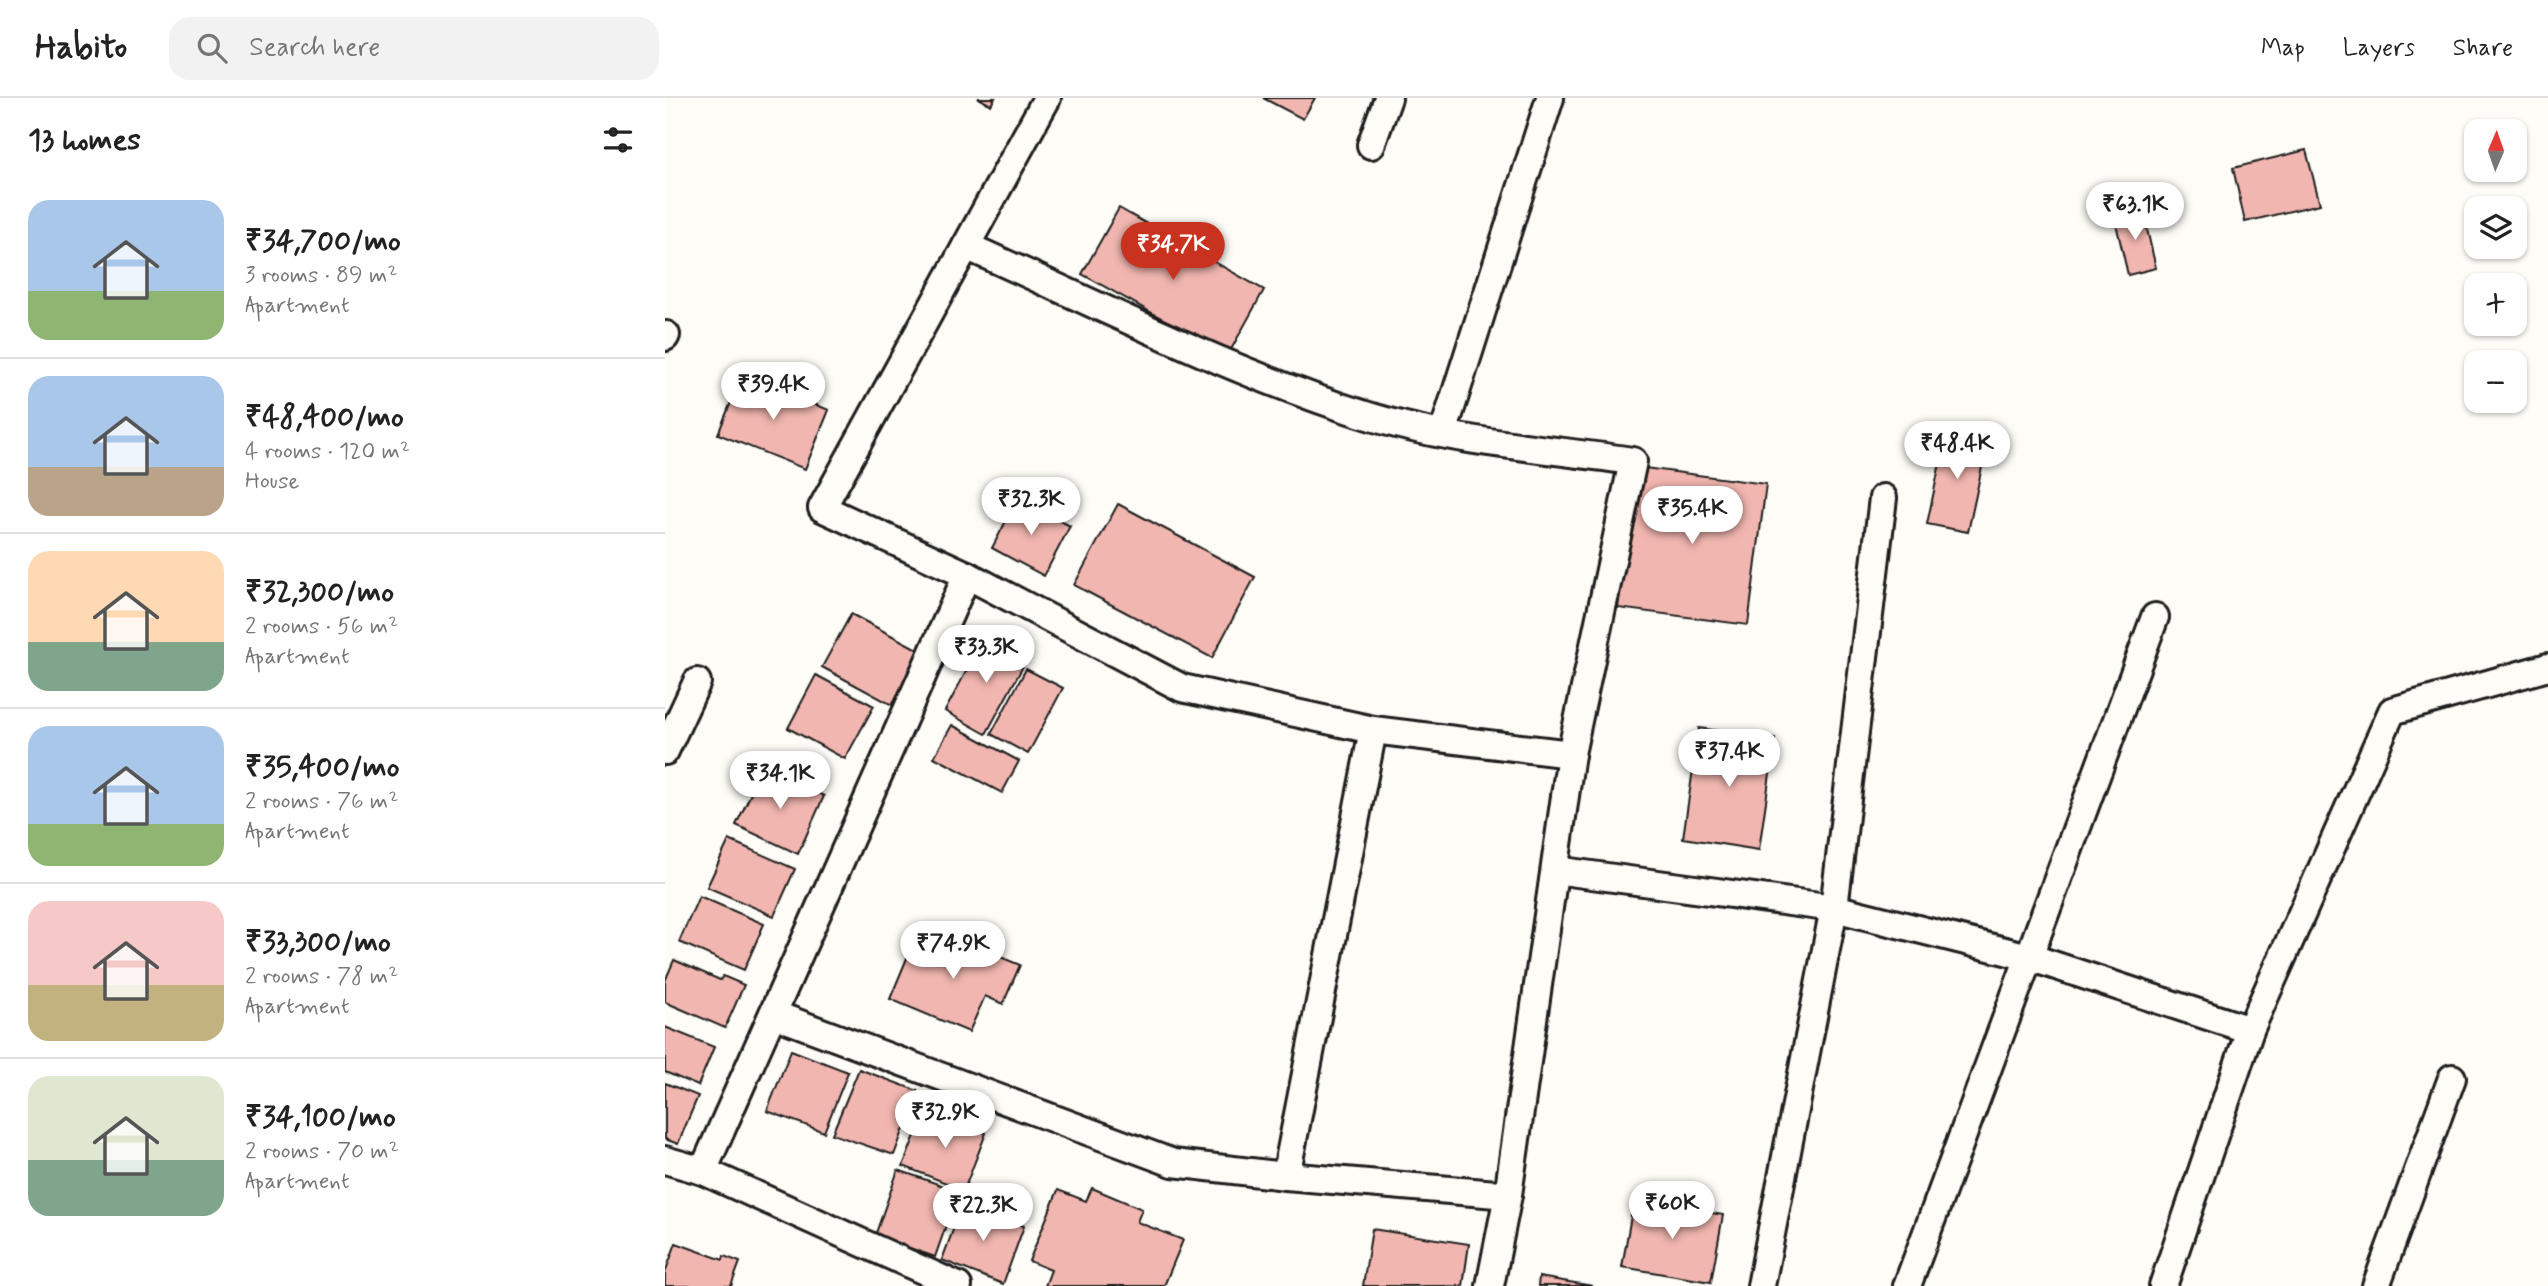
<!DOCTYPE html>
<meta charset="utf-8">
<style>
body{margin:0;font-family:Mynerve,sans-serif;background:#f2f2f2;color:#222;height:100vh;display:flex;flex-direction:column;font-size:26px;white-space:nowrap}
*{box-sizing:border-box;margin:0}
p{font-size:23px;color:#767676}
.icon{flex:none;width:38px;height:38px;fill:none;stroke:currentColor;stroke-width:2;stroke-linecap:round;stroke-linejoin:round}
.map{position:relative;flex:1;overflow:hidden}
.sheet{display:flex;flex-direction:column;background:#fff;width:665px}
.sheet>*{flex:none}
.needle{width:46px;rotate:2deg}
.controls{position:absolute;left:1799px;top:21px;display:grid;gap:14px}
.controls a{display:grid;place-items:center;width:63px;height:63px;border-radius:14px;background:#fff;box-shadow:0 2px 5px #0004;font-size:35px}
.price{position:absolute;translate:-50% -60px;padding:0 16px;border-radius:24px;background:#fff;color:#222;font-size:23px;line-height:46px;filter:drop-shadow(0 2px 4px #0008)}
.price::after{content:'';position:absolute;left:50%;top:42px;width:21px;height:16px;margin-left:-10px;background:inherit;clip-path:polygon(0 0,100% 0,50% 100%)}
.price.on{background:#c8321e;color:#fff}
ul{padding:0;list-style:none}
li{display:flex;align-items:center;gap:21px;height:175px;padding:0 28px}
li+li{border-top:2px solid #e0e0e0}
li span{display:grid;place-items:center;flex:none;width:196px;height:140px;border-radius:21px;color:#555}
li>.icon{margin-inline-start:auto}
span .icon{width:84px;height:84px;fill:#fffc;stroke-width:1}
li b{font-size:30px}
h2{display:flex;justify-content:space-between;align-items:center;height:84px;padding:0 28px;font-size:30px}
header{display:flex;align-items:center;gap:42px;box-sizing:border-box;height:98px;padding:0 35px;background:#fff;border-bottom:2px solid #e0e0e0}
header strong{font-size:33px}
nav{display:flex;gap:38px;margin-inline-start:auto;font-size:24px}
.search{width:490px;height:63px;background:#f2f2f2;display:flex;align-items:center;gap:18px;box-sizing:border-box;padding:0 24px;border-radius:21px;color:#767676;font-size:26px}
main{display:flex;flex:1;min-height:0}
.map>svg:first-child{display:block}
.building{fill:#f1b6af;stroke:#1c1c1c;stroke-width:2}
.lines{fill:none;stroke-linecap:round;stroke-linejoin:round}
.minor-casing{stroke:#1c1c1c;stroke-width:32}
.minor{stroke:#fdfcf7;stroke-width:26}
</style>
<header>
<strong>Habito</strong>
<div class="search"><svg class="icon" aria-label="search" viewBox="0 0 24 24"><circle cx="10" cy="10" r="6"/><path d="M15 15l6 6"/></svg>Search here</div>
<nav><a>Map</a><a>Layers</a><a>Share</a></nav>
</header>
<main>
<section class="sheet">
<h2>13 homes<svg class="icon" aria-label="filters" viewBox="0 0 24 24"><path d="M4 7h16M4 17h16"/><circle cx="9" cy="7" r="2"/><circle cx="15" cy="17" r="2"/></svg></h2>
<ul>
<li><span style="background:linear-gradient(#a9c7e8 65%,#8fb573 0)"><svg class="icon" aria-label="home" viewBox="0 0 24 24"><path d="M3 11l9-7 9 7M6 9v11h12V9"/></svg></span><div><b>₹34,700/mo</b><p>3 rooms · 89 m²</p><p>Apartment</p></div></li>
<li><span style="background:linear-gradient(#a9c7e8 65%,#b9a48a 0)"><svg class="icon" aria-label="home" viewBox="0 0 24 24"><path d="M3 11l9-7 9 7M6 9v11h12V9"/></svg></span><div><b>₹48,400/mo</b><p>4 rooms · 120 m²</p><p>House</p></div></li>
<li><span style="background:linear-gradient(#ffd9b3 65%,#7fa58c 0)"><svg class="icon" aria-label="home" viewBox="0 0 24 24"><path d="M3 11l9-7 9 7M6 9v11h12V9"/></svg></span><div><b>₹32,300/mo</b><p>2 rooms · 56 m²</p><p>Apartment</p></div></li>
<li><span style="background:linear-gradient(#a9c7e8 70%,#8fb573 0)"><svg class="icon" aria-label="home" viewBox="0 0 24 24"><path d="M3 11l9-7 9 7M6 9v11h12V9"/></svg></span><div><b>₹35,400/mo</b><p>2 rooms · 76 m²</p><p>Apartment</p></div></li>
<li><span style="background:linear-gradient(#f6c9c9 60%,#c2b280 0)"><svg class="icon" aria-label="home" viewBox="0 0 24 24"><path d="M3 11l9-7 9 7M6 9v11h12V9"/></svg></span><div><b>₹33,300/mo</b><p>2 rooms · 78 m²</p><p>Apartment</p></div></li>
<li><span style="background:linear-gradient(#dfe7d0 60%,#7fa58c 0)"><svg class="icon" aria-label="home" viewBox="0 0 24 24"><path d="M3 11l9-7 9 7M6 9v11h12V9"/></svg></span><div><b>₹34,100/mo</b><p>2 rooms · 70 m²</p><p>Apartment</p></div></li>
</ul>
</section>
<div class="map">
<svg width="1883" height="1188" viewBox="0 0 1883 1188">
<rect width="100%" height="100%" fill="#fdfcf7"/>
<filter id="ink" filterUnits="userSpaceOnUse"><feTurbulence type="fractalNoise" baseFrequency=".0143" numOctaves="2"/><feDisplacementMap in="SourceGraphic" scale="14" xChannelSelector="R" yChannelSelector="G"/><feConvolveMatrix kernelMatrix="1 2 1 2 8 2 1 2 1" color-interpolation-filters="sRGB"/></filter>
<g filter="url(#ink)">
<g class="building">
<path d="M313,0h17l-4,7z"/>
<path d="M598,0h52l-12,21z"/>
<path d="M1641,52l14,54 -75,18 -12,-54z"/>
<path d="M454,110l145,82 -36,65 -146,-81z"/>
<path d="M1477,110l14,60 -28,7 -14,-60z"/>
<path d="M77,277l87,35 -24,59 -87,-35z"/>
<path d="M1282,332l41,9 -20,93 -41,-8z"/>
<path d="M972,369l129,17 -18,141 -130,-17z"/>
<path d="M353,400l52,28 -26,50 -52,-28z"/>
<path d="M453,406l137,73 -43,81 -138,-73z"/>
<path d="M186,516l70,37 -29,54 -70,-38z"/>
<path d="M320,538l42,23 -41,75 -41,-23z"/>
<path d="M361,571l37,19 -35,66 -37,-20z"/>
<path d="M151,577l58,31 -29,53 -57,-31z"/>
<path d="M287,627l67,36 -17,32 -68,-36z"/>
<path d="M1034,630l76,11 -16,111 -76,-12z"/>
<path d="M98,670l61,28 -26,58 -62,-29z"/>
<path d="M64,742l66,29 -21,47 -67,-29z"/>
<path d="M34,798l65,28 -20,46 -65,-28z"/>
<path d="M280,836l75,31 -17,39 -18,-8 -16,36 -79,-33 22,-53 11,5 3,-8 13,6z"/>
<path d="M9,862l46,20 3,-4 21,9 -19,43 -60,-26v-21z"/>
<path d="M0,929l49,20 -16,39 -33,-14z"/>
<path d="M126,952l57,22 -24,60 -57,-21z"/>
<path d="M194,971l59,22 -24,64 -62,-21z"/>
<path d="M0,985l33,13 -20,48 -13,-5z"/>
<path d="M260,1012l61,23 -22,57 -61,-24z"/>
<path d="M233,1072l60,21 -23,66 -60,-21z"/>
<path d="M427,1090l50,21 -5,13 46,18 -19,46h-119l6,-16 -22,-9 29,-71 28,11z"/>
<path d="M969,1101l89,16 -12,67 -89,-15z"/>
<path d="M298,1105l61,23 -21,58 -61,-24z"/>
<path d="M707,1131l97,15 -6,42h-100z"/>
<path d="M11,1145l47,17 1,-4 16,6 -9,24h-66v-13z"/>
<path d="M874,1179l54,9h-55z"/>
</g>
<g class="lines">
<defs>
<g id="minor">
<path d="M706,47l17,-47"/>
<path d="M301,148c129,57 262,125 396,168 86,28 182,34 271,47l-62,293 -198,-24 -191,-42 -215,-113 -145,-67z"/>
<path d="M301,148l81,-148"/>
<path d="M0,239l1,-2"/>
<path d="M778,335l107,-335"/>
<path d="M708,632l-87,446 222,19 63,-441"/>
<path d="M0,653l32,-69"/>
<path d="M890,772l279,38 195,49 221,73"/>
<path d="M108,916l400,149 113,13"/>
<path d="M0,1062l38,11 264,-596"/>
<path d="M38,1073l255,115"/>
<path d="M825,1188l18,-91"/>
<path d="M1096,1188l73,-378 49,-410"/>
<path d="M1242,1188l248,-669"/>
<path d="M1498,1188l87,-256 142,-319 156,-44"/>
<path d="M1711,1188l76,-208"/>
</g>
</defs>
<use href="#minor" class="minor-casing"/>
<use href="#minor" class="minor"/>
</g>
</g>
</svg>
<div class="controls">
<a><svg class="needle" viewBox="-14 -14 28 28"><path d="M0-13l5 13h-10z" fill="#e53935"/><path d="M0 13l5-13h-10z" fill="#767676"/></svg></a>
<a><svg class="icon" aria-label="layers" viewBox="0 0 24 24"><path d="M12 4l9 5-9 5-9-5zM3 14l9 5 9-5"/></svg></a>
<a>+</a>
<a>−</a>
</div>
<b class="price" style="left:1470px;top:144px">₹63.1K</b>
<b class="price on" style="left:508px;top:184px">₹34.7K</b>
<b class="price" style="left:108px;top:324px">₹39.4K</b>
<b class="price" style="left:1292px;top:383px">₹48.4K</b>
<b class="price" style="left:366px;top:439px">₹32.3K</b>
<b class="price" style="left:1027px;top:448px">₹35.4K</b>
<b class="price" style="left:321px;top:587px">₹33.3K</b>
<b class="price" style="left:1064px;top:691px">₹37.4K</b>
<b class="price" style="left:115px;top:713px">₹34.1K</b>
<b class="price" style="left:288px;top:883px">₹74.9K</b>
<b class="price" style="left:280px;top:1052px">₹32.9K</b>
<b class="price" style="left:1007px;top:1143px">₹60K</b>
<b class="price" style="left:318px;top:1145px">₹22.3K</b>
</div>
</main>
